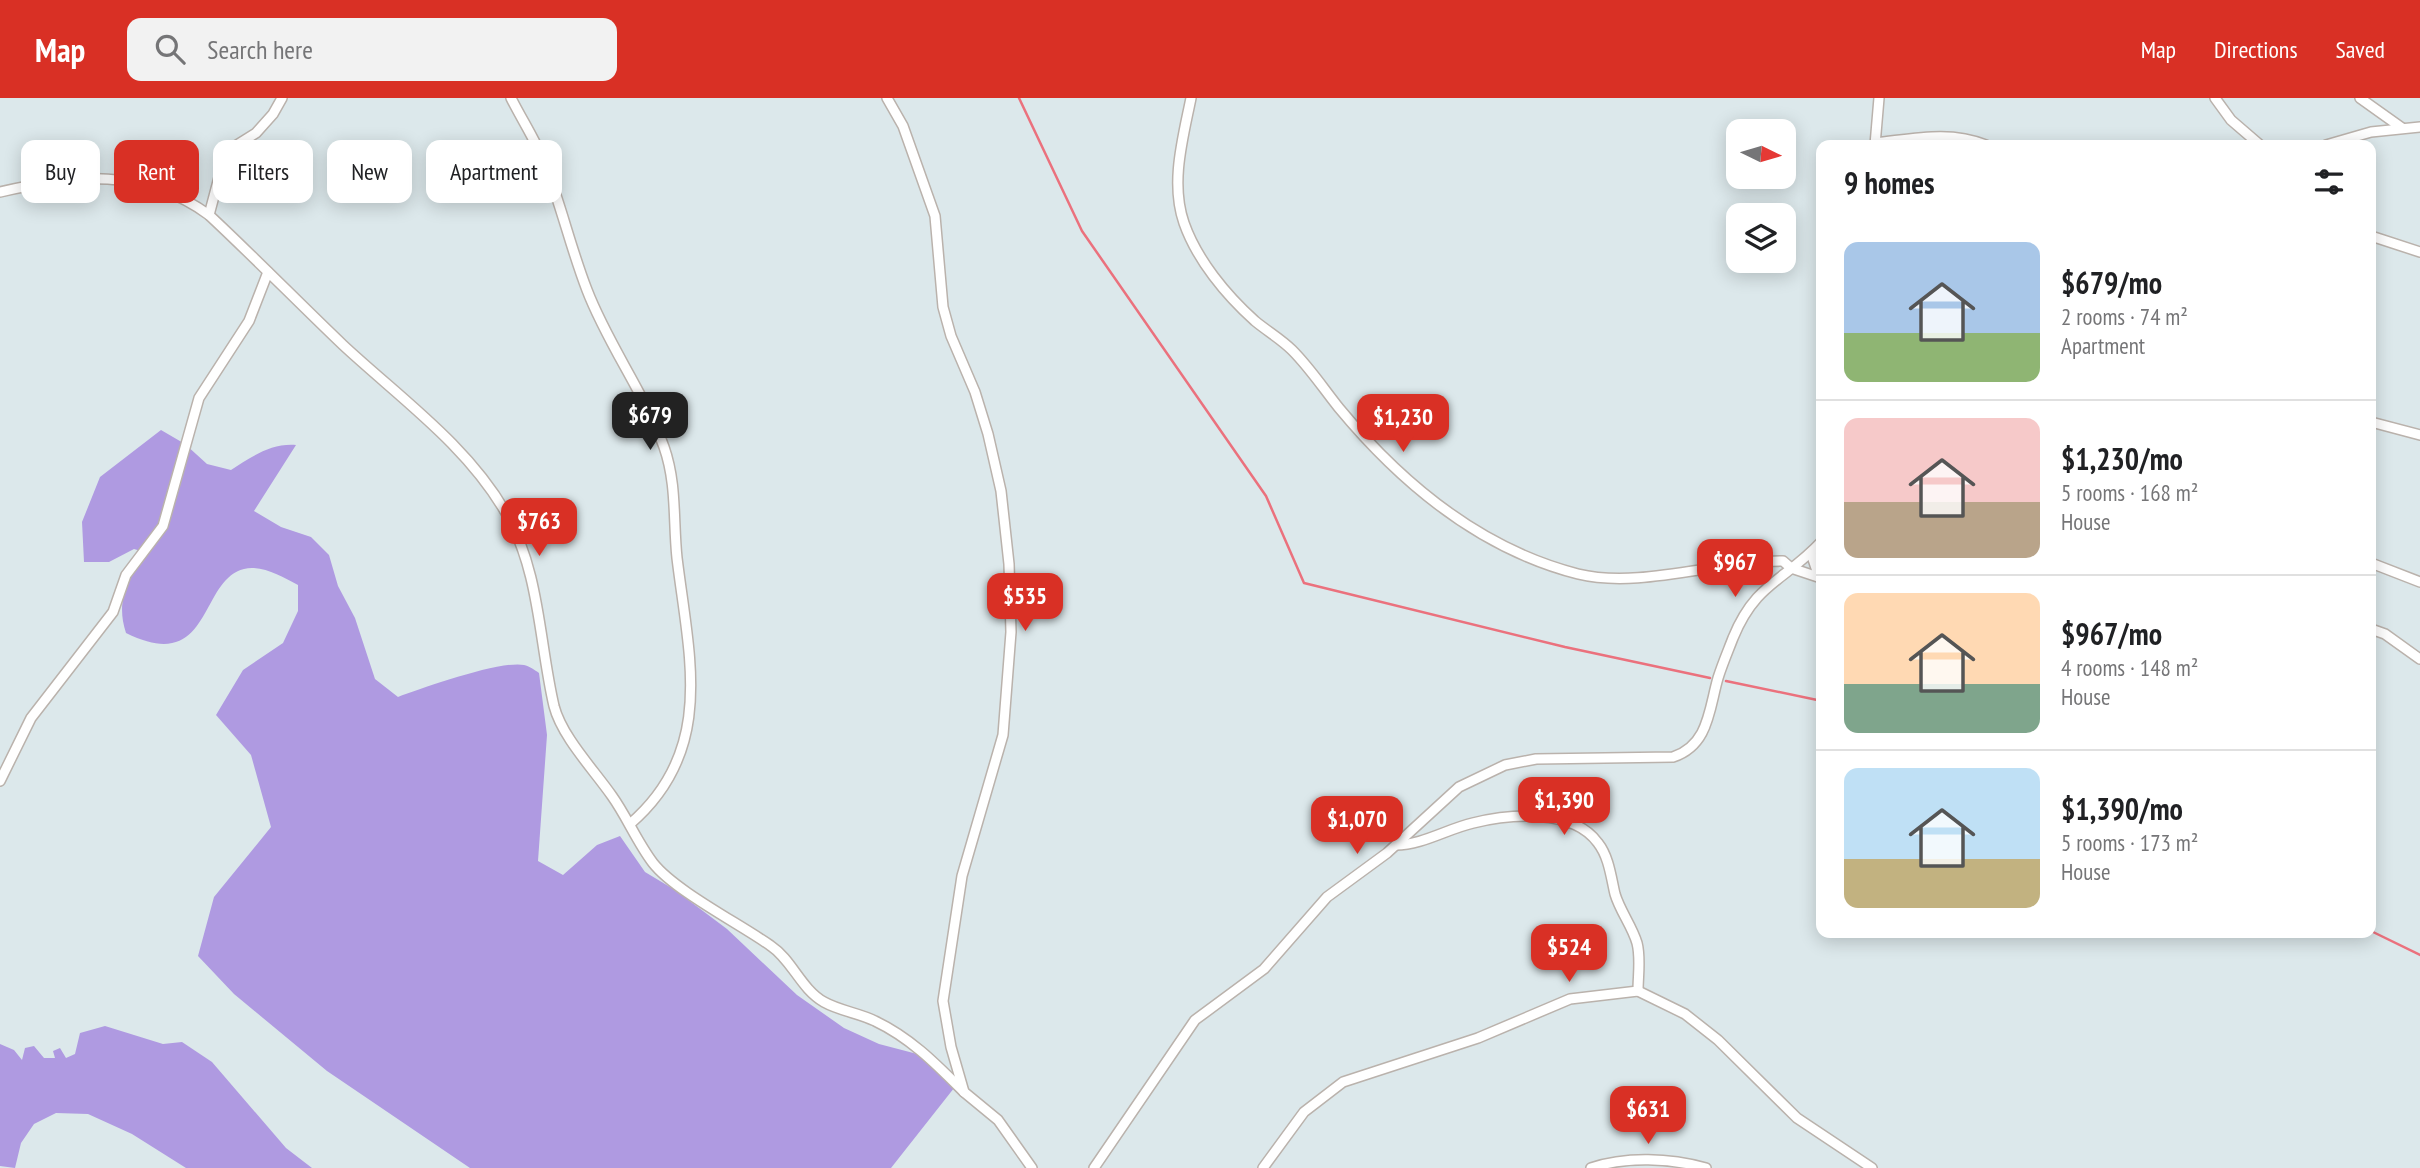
<!DOCTYPE html>
<meta charset="utf-8">
<style>
body{margin:0;font-family:"PT Sans Narrow",sans-serif;background:#f2f2f2;color:#202124;height:100vh;display:flex;flex-direction:column;font-size:26px;white-space:nowrap}
*{box-sizing:border-box;margin:0}
p{font-size:23px;color:#757577}
.icon{flex:none;width:38px;height:38px;fill:none;stroke:currentColor;stroke-width:2;stroke-linecap:round;stroke-linejoin:round}
.map{position:relative;flex:1;overflow:hidden}
.details{position:absolute;left:1816px;top:42px;width:560px;height:798px;display:flex;flex-direction:column;background:#fff;border-radius:14px;box-shadow:0 4px 18px #0003}
.details>*{flex:none}
.hud{position:absolute;left:21px;top:42px;width:665px;height:63px;display:flex;gap:14px}
.needle{width:46px;rotate:95deg}
.fabs{position:absolute;left:1726px;top:21px;display:grid;gap:14px}
.fabs a{display:grid;place-items:center;width:70px;height:70px;border-radius:14px;background:#fff;box-shadow:0 4px 18px #0003;font-size:35px}
.price{position:absolute;translate:-50% -60px;padding:0 16px;border-radius:14px;background:#d93025;color:#fff;font-size:23px;line-height:46px;filter:drop-shadow(0 2px 4px #0008)}
.price::after{content:'';position:absolute;left:50%;top:42px;width:21px;height:16px;margin-left:-10px;background:inherit;clip-path:polygon(0 0,100% 0,50% 100%)}
.price.current{background:#222;color:#fff}
ul{padding:0;list-style:none}
li{display:flex;align-items:center;gap:21px;height:175px;padding:0 28px}
li+li{border-top:2px solid #e0e0e0}
li span{display:grid;place-items:center;flex:none;width:196px;height:140px;border-radius:14px;color:#555}
li>.icon{margin-inline-start:auto}
span .icon{width:84px;height:84px;fill:#fffc;stroke-width:1}
li b{font-size:30px}
h2{display:flex;justify-content:space-between;align-items:center;height:84px;padding:0 28px;font-size:30px}
.chip{padding:0 24px;border-radius:14px;background:#fff;box-shadow:0 4px 18px #0003;font-size:24px;line-height:63px}
.chip.current{background:#d93025;color:#fff}
header{display:flex;align-items:center;gap:42px;box-sizing:border-box;height:98px;padding:0 35px;background:#d93025;color:#fff}
header strong{font-size:33px}
nav{display:flex;gap:38px;margin-inline-start:auto;font-size:24px}
.search{width:490px;height:63px;background:#f2f2f2;display:flex;align-items:center;gap:18px;box-sizing:border-box;padding:0 24px;border-radius:14px;color:#757577;font-size:26px}
.map>svg:first-child{display:block}
.green{fill:#af9ae1}
.lines{fill:none;stroke-linecap:round;stroke-linejoin:round}
.stream{stroke:#eb717d;stroke-width:2.5}
.minor-casing{stroke:#bab2ac;stroke-width:12}
.minor{stroke:#fff;stroke-width:9}
</style>
<header>
<strong>Map</strong>
<div class="search"><svg class="icon" aria-label="search" viewBox="0 0 24 24"><circle cx="10" cy="10" r="6"/><path d="M15 15l6 6"/></svg>Search here</div>
<nav><a>Map</a><a>Directions</a><a>Saved</a></nav>
</header>
<div class="map">
<svg width="2420" height="1070" viewBox="0 0 2420 1070">
<rect width="100%" height="100%" fill="#dce8eb"/>
<g class="green">
<path d="M161,332l24,14 22,20 24,6c20,-13 40,-27 65,-25l-42,66 27,16 30,10 18,18 9,31 17,32 20,61 23,18c24,-9 104,-37 126,-32 5,1 11,5 15,8l8,62 -9,126 25,14 34,-30 23,-9 25,36 30,18 52,39 70,66 47,33 35,16 42,11 37,28 -67,85h-421l-143,-97 -93,-77 -36,-38 16,-59 57,-70 -20,-72 -35,-40 27,-45 40,-27 15,-32v-26c-14,-7 -30,-17 -46,-17 -55,1 -35,110 -126,65 -11,-34 3,-51 18,-81l-10,-3 -25,13h-25l-2,-40 18,-45z"/>
<path d="M105,928l58,18 19,-2 30,20 74,86 26,20h-126l-54,-34 -44,-20 -32,-1 -22,11 -13,19 -6,25 -15,-2v-122l14,6 8,10 3,-12 9,-2 10,12h11l-2,-7 7,-3 6,10 9,-4 5,-21z"/>
</g>
<g class="lines">
<g class="stream">
<path d="M1019,0l63,133 184,265 38,87 261,64 145,31"/>
<path d="M1726,583l96,20"/>
<path d="M2371,833l49,24"/>
</g>
<defs>
<g id="minor">
<path d="M511,0c11,22 25,43 34,66 16,41 26,85 42,126 21,55 57,102 77,157 13,37 9,73 13,111 12,99 39,192 -47,266"/>
<path d="M887,0l16,28 32,90 8,91 8,29 24,56 13,42 13,57 8,73 2,68 -8,103 -41,141 -19,125 8,46 13,45 34,28 34,48"/>
<path d="M1191,0c-8,40 -21,85 -7,125 13,37 42,72 71,98 12,10 26,18 37,29 18,18 31,38 47,58 63,76 141,141 239,166 62,15 139,-13 205,-13l8,7 27,9"/>
<path d="M2215,0l16,22 29,25"/>
<path d="M2360,0l42,30"/>
<path d="M1875,45c38,-4 74,-13 111,2"/>
<path d="M1875,47l4,-47"/>
<path d="M2326,47l45,-13 49,-5"/>
<path d="M0,94c75,-17 143,-25 209,23 45,42 89,87 134,130 57,53 124,100 163,168 34,59 33,129 48,193 8,31 40,64 58,90 15,21 25,46 41,67 22,28 87,61 118,83 21,14 30,43 53,56 16,9 35,11 51,19 36,17 62,44 89,71"/>
<path d="M209,117l12,-45 11,-22 24,-15 17,-19 9,-16"/>
<path d="M2371,138l49,16"/>
<path d="M2371,324l49,13"/>
<path d="M1811,455l8,24"/>
<path d="M2371,465l49,19"/>
<path d="M2371,531l14,5 35,25"/>
<path d="M0,683l31,-63 82,-106 13,-37 37,-49 36,-128 50,-77 19,-49"/>
<path d="M1396,747c26,0 51,-16 77,-22 36,-9 100,-15 125,20 11,14 13,34 17,51 5,17 17,32 22,49 4,15 1,32 1,48"/>
<path d="M1094,1070l101,-148 69,-51 63,-72 60,-44 72,-66 46,-22 31,-6 137,-2c36,-12 36,-48 45,-79 4,-13 10,-27 15,-40 23,-56 52,-57 89,-97"/>
<path d="M1263,1070l41,-56 39,-30 135,-44 92,-39 68,-8 47,23 33,26 79,78 75,50"/>
<path d="M1591,1070c35,-12 79,-10 115,0"/>
</g>
</defs>
<use href="#minor" class="minor-casing"/>
<use href="#minor" class="minor"/>
</g>
</svg>
<div class="fabs">
<a><svg class="needle" viewBox="-14 -14 28 28"><path d="M0-13l5 13h-10z" fill="#e53935"/><path d="M0 13l5-13h-10z" fill="#757577"/></svg></a>
<a><svg class="icon" aria-label="layers" viewBox="0 0 24 24"><path d="M12 4l9 5-9 5-9-5zM3 14l9 5 9-5"/></svg></a>
</div>
<b class="price current" style="left:650px;top:354px">$679</b>
<b class="price" style="left:1403px;top:356px">$1,230</b>
<b class="price" style="left:539px;top:460px">$763</b>
<b class="price" style="left:1735px;top:501px">$967</b>
<b class="price" style="left:1025px;top:535px">$535</b>
<b class="price" style="left:1564px;top:739px">$1,390</b>
<b class="price" style="left:1357px;top:758px">$1,070</b>
<b class="price" style="left:1569px;top:886px">$524</b>
<b class="price" style="left:1648px;top:1048px">$631</b>
<div class="hud">
<a class="chip">Buy</a>
<a class="chip current">Rent</a>
<a class="chip">Filters</a>
<a class="chip">New</a>
<a class="chip">Apartment</a>
</div>
<section class="details">
<h2>9 homes<svg class="icon" aria-label="filters" viewBox="0 0 24 24"><path d="M4 7h16M4 17h16"/><circle cx="9" cy="7" r="2"/><circle cx="15" cy="17" r="2"/></svg></h2>
<ul>
<li><span style="background:linear-gradient(#a9c7e8 65%,#8fb573 0)"><svg class="icon" aria-label="home" viewBox="0 0 24 24"><path d="M3 11l9-7 9 7M6 9v11h12V9"/></svg></span><div><b>$679/mo</b><p>2 rooms · 74 m²</p><p>Apartment</p></div></li>
<li><span style="background:linear-gradient(#f6c9c9 60%,#b9a48a 0)"><svg class="icon" aria-label="home" viewBox="0 0 24 24"><path d="M3 11l9-7 9 7M6 9v11h12V9"/></svg></span><div><b>$1,230/mo</b><p>5 rooms · 168 m²</p><p>House</p></div></li>
<li><span style="background:linear-gradient(#ffd9b3 65%,#7fa58c 0)"><svg class="icon" aria-label="home" viewBox="0 0 24 24"><path d="M3 11l9-7 9 7M6 9v11h12V9"/></svg></span><div><b>$967/mo</b><p>4 rooms · 148 m²</p><p>House</p></div></li>
<li><span style="background:linear-gradient(#bfe0f5 65%,#c2b280 0)"><svg class="icon" aria-label="home" viewBox="0 0 24 24"><path d="M3 11l9-7 9 7M6 9v11h12V9"/></svg></span><div><b>$1,390/mo</b><p>5 rooms · 173 m²</p><p>House</p></div></li>
</ul>
</section>
</div>
